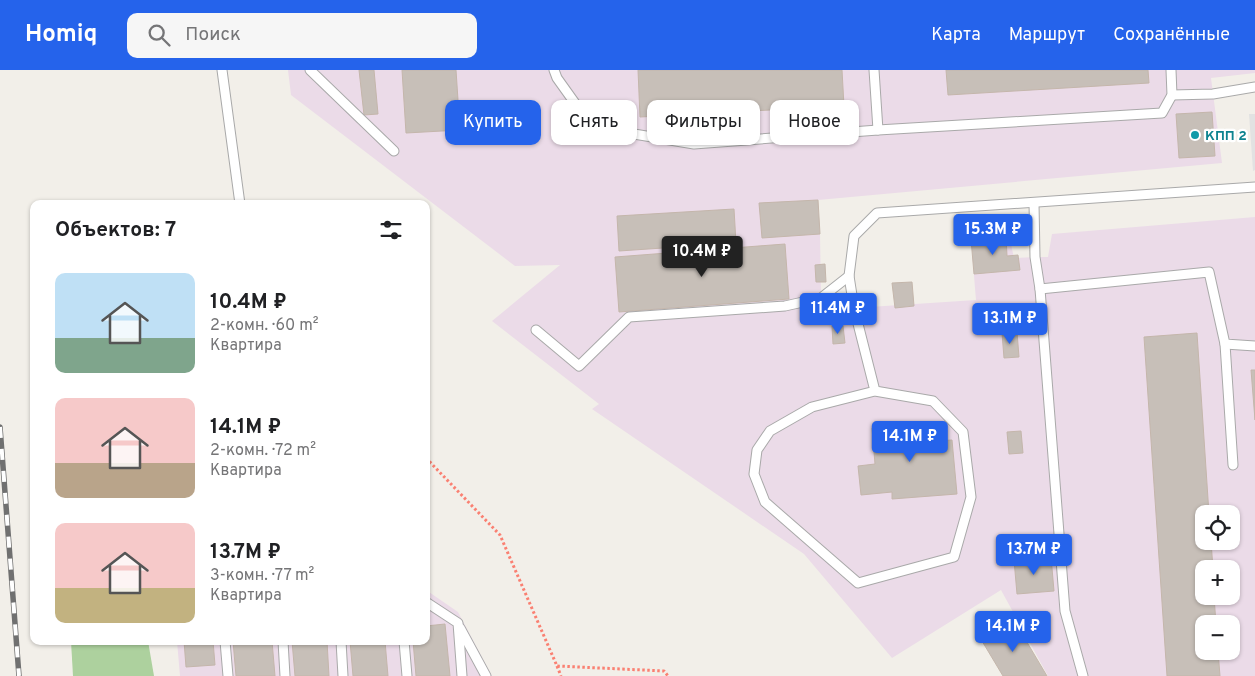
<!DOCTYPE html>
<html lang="ru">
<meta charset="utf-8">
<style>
body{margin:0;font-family:Overpass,sans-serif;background:#f6f6f6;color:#202124;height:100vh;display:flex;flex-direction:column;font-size:19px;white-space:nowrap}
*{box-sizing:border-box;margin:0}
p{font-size:16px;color:#757577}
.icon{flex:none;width:28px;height:28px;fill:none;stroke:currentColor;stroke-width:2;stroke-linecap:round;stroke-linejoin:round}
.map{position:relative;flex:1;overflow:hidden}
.side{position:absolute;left:30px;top:130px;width:400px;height:445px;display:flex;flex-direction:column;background:#fff;border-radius:10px;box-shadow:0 1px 4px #0004}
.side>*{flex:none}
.top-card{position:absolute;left:445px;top:30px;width:475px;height:45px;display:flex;gap:10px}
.controls{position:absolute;left:1195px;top:435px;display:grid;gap:10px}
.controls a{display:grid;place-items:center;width:45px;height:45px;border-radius:10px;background:#fff;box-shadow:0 1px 4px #0004;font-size:25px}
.price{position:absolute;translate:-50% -42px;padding:0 11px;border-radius:5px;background:#2563eb;color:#fff;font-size:16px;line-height:32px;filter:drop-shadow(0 1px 2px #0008)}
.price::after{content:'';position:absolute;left:50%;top:30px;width:15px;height:11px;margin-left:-8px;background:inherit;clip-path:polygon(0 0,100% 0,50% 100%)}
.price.active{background:#222;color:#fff}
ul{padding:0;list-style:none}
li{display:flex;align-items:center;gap:15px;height:125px;padding:0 25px}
li span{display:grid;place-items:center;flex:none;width:140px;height:100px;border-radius:10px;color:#555}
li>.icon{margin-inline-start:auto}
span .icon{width:60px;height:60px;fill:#fffc;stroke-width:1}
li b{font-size:21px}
h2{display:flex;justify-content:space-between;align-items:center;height:60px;padding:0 25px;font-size:21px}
.tag{padding:0 18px;border-radius:10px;background:#fff;box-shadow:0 1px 4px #0004;font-size:18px;line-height:45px}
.tag.active{background:#2563eb;color:#fff}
header{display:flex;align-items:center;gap:30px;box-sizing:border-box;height:70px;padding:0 25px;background:#2563eb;color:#fff}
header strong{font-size:24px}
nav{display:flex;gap:28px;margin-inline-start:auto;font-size:18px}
.search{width:350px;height:45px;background:#f6f6f6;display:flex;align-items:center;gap:12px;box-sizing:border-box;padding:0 18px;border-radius:10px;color:#757577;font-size:19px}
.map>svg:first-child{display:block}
.industrial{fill:#ebdbe8;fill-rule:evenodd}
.forest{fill:#add19e}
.parking{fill:#e2e2e2}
.building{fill:#c7bfb8;stroke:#c4b6ab}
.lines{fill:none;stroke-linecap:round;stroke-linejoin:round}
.service-casing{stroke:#a9a9a9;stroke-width:11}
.path{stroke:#fa8072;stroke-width:3;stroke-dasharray:2.5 2.5;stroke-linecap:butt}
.service{stroke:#fff;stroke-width:9}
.rail-casing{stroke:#707070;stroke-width:5.5}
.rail{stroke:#fff;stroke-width:4;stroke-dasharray:11;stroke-linecap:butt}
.culture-dot{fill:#0f9aa8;stroke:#fff;stroke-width:2}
.labels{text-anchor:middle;stroke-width:4.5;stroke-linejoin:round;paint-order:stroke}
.culture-label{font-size:14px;font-weight:bold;fill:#0d838f;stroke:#fff;text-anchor:start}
</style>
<header>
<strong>Homiq</strong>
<div class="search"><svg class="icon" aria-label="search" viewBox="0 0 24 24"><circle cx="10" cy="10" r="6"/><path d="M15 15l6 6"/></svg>Поиск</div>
<nav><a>Карта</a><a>Маршрут</a><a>Сохранённые</a></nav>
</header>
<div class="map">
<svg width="1255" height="606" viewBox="0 0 1255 606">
<rect width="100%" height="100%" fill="#f2efe9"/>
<g class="industrial">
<path d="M288,0h967v3l-44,5 11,85 -404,37 2,34 1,64 9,16 24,-6 122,-8 -5,-61 38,-4 5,23 21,-1h13l4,-23 203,-17v459h-207l-47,-86 -109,68 -88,-104 -212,-145 7,-5 -107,-83 68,-56 -45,1 -224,-171zM1204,444h27v27h-27zM1204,499h27v27h-27zM1204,554h27v27h-27z"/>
<path d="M426,520l32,22 34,64h-312l-3,-35h249z"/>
</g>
<path class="forest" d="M71,571h77l6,35h-81z"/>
<path class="parking" d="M1249,44h6v56l-2,1z"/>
<g class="building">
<path d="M359,0h15l4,44 -14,1z"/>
<path d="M402,0h54l4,60 -54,3z"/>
<path d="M638,0h204l2,36 -204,11z"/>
<path d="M946,0h202l1,13 -201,12z"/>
<path d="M1212,42l3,44 -36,2 -3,-44z"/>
<path d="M818,130l2,34 -58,4 -3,-35z"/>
<path d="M734,139l2,34 -117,8 -2,-35z"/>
<path d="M1006,166l1,20 11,-1 2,15 -46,4 -3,-35z"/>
<path d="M785,174l4,55 -170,13 -4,-55z"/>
<path d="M825,194l1,18h-10l-1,-17z"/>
<path d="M912,212l2,24 -19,2 -3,-25z"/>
<path d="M832,256h11l2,17 -12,1z"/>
<path d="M1017,262l2,25 -15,1 -2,-25z"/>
<path d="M1197,263l12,181h-5v27h7l2,28h-9v27h10l2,28h-12v27h14l2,25h-53l-23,-339z"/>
<path d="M1251,300h4v50z"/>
<path d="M935,353l2,18 15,-1 5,54 -65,5v-7l-31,3 -3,-29 17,-2 -3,-36z"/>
<path d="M1021,361l2,22 -14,1 -2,-22z"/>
<path d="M1051,487l3,34 -37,3 -3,-34z"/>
<path d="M1015,552l32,54h-44l-21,-35z"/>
<path d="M445,554l5,52h-34l-3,-35h13v-15z"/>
<path d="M184,571h29l2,24 -29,2z"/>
<path d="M233,571h39l3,35h-39z"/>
<path d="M292,571h35l2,35h-34z"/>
<path d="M350,571h35l3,35h-35z"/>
</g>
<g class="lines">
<defs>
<g id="service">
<path d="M222,0l18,134"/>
<path d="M310,0l84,81"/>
<path d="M554,0l3,8 35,49 102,17 184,-14 284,-17 10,-18 -1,-25"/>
<path d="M874,0l4,60"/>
<path d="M1172,25l41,-1 42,-7"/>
<path d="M1034,133l1,54 5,32 25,322 18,65"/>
<path d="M1040,219l169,-17 16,72 30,2"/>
<path d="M536,260l43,36 50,-49 156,-11 36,-8 28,-22"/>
<path d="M1225,274l8,121"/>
<path d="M875,321l58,10 30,31 8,65 -17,60 -96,26 -93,-81 -11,-28 3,-24 13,-19 42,-24 63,-16 -21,-83 -5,-32 5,-40 23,-23 378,-26"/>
<path d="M426,532l32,21 4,53"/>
<path d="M460,558l26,48"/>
<path d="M225,571l3,35"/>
<path d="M283,571l2,35"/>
<path d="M341,571l2,35"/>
<path d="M404,571l3,35"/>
</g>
</defs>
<use href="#service" class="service-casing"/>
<g class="path">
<path d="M426,388l74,77 57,131 107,5 4,5"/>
<path d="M557,596l4,10"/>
</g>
<use href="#service" class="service"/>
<defs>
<path id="rail" d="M0,357l19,249"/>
</defs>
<use href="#rail" class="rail-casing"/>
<use href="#rail" class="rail"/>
</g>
<circle class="culture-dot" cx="1195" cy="65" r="5"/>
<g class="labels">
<g class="culture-label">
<text x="1205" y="70">КПП 2</text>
</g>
</g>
</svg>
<div class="controls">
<a><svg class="icon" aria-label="locate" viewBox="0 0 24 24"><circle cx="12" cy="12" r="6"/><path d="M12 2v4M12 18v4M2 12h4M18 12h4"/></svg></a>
<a>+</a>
<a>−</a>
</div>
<b class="price" style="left:993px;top:186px">15.3M ₽</b>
<b class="price active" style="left:702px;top:208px">10.4M ₽</b>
<b class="price" style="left:838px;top:265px">11.4M ₽</b>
<b class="price" style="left:1010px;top:275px">13.1M ₽</b>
<b class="price" style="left:910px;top:393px">14.1M ₽</b>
<b class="price" style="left:1034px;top:506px">13.7M ₽</b>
<b class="price" style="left:1013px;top:583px">14.1M ₽</b>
<div class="top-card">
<a class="tag active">Купить</a>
<a class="tag">Снять</a>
<a class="tag">Фильтры</a>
<a class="tag">Новое</a>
</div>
<section class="side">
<h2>Объектов: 7<svg class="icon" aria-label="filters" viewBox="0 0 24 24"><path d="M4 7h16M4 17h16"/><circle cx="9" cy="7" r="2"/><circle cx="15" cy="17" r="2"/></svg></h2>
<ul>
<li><span style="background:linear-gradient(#bfe0f5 65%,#7fa58c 0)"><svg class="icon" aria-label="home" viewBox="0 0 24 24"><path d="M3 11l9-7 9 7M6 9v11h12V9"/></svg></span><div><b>10.4M ₽</b><p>2-комн. · 60 m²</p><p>Квартира</p></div></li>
<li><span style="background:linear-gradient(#f6c9c9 65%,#b9a48a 0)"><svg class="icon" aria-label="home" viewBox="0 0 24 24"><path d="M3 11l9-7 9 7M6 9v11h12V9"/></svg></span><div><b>14.1M ₽</b><p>2-комн. · 72 m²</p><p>Квартира</p></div></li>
<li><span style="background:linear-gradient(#f6c9c9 65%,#c2b280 0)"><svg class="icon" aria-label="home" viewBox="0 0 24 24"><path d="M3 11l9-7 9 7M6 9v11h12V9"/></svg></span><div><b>13.7M ₽</b><p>3-комн. · 77 m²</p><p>Квартира</p></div></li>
</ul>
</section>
</div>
